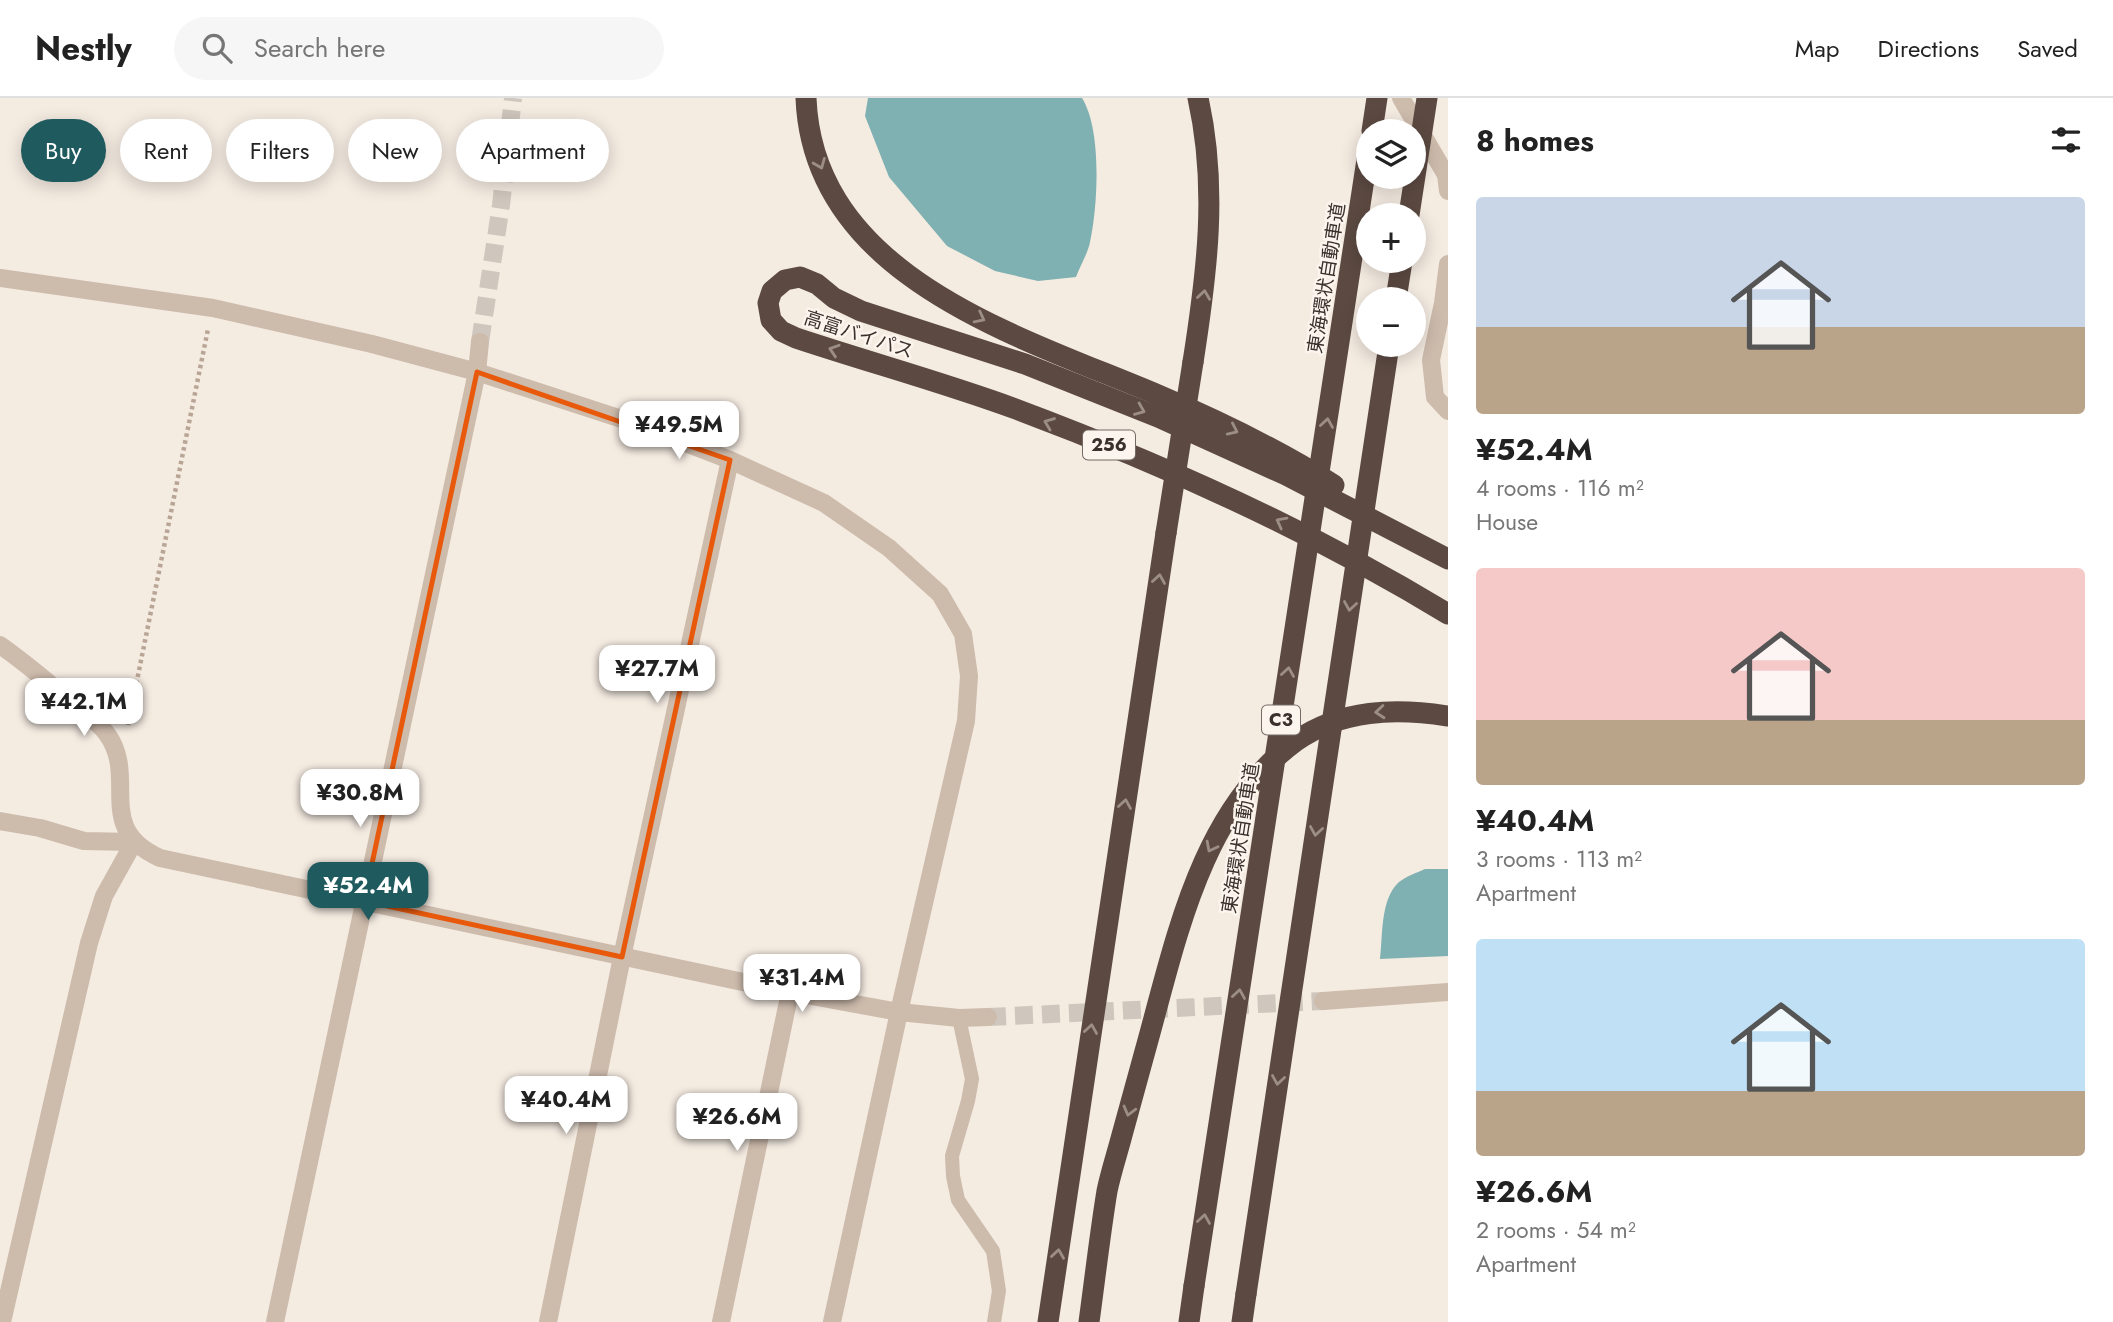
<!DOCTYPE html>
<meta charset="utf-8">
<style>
body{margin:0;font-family:Jost,"Noto Sans JP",sans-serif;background:#f6f6f6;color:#222;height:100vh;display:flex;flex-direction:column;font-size:26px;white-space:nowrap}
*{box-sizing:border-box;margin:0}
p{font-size:23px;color:#767676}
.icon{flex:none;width:38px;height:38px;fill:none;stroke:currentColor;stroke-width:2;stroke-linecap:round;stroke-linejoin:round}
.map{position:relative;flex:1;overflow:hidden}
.details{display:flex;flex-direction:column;background:#fff;width:665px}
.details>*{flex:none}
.banner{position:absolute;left:21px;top:21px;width:665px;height:63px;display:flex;gap:14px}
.buttons{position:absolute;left:1356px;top:21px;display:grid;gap:14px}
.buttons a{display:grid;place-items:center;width:70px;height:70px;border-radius:50%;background:#fff;box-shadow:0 4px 18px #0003;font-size:35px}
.price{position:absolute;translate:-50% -60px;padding:0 16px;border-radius:14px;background:#fff;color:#222;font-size:23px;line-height:46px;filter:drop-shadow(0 2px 4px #0008)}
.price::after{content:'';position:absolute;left:50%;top:42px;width:21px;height:16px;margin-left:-10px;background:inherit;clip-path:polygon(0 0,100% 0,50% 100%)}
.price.active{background:#1f5a5e;color:#fff}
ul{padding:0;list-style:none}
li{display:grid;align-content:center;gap:14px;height:371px;padding:0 28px}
li span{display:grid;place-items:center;height:217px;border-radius:7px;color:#555}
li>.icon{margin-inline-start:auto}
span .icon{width:126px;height:126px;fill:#fffc;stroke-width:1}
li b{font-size:30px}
h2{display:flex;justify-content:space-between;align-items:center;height:84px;padding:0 28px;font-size:30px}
.chip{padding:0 24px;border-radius:32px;background:#fff;box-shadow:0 4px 18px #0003;font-size:24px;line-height:63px}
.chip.active{background:#1f5a5e;color:#fff}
header{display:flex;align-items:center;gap:42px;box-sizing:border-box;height:98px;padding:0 35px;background:#fff;border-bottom:2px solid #e0e0e0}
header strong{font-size:33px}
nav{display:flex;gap:38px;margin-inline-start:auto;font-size:24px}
.search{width:490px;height:63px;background:#f6f6f6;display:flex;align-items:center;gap:18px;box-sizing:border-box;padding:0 24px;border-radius:38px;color:#767676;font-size:26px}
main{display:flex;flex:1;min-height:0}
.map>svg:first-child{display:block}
.water{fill:#7fb0b2}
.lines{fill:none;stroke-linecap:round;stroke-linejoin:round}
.street-tunnel{stroke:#cfc6bd;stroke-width:18;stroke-dasharray:18 9;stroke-linecap:butt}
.path{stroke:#b9a596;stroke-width:4.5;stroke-dasharray:3.5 3.5;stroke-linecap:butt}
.lane{stroke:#cdbbac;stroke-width:14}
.street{stroke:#cdbbac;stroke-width:18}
.highway{stroke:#5c4a42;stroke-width:21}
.highway-bridge{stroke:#5c4a42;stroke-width:21}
.oneway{stroke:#9c8e87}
.marked{fill:none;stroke:#e8590c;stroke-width:5;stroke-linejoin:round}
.labels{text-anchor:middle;stroke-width:5;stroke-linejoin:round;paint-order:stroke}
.shield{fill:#fbf5ee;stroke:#756b66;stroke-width:2}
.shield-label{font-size:18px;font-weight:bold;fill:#3b302b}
.street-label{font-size:19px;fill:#3b302b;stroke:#fbf5ee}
</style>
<header>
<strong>Nestly</strong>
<div class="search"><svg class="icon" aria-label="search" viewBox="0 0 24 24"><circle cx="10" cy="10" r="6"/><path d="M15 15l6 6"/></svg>Search here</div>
<nav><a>Map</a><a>Directions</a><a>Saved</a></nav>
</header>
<main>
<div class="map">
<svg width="1448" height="1224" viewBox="0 0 1448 1224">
<rect width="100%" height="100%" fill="#f4ebe1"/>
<g class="water">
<path d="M868,0h214c20,32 16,107 8,144 -2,11 -10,24 -14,35l-38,4 -43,-10 -48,-25 -58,-69 -24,-61z"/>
<path d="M1425,771h23v87l-68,3c3,-23 0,-60 19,-77 8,-6 17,-9 26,-13z"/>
</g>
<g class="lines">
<g class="street-tunnel">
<path d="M480,244l21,-137 12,-107"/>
<path d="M988,919l335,-16"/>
</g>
<path class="path" d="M128,627l80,-396"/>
<path class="lane" d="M959,920l13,61 -4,22 -16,55 1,20 5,24 35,51 6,40 -5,31"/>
<g class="street">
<path d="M1401,0l45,77 2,16"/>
<path d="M1448,166l-5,39 -12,57 4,37 13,14"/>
<path d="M0,180l213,30 159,36 105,28 157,51 96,37 94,43 65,45 51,46 23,40 6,42 -3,45 -67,291 -67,310"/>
<path d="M0,547c28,20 53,41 79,64 9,7 21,15 28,25 32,44 -14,94 53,124l630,134 109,20 60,6 29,-1"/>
<path d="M0,723l40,7 44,13 50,1"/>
<path d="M1323,903l125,-9"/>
<path d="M2,1224l87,-379 15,-47 30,-54"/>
<path d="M275,1224l202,-950 3,-30"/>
<path d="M548,1224l74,-365 108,-497"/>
<path d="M721,1224l69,-330"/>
</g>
<g class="highway">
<path d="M806,0c7,180 216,239 352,297 61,26 121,55 176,90"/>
<path d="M1372,33l5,-33"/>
<path d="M1396,201l6,-38"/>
<path d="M1193,264c14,-89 25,-175 5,-264"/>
<path d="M1448,461l-162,-84 -128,-58 -133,-53 -164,-53 -27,-13 -17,-14 -17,-7 -15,3 -13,11 -4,12 3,17 10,11 15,7c72,24 146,44 217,70 150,56 297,122 435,206"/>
<path d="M1048,1224l118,-789"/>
<path d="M1089,1224c6,-44 11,-88 18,-131 4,-19 10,-37 15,-56 9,-34 19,-68 28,-102 28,-103 54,-225 146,-292 46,-32 99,-33 152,-25"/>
<path d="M1189,1224l5,-36"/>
<path d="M1242,1224l4,-28"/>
</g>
<g class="highway-bridge">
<path d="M1409,117l18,-117"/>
<path d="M1166,435l27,-171"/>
<path d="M1194,1188l174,-1133"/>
<path d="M1246,1196l143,-949"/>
</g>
</g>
<defs><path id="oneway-chevron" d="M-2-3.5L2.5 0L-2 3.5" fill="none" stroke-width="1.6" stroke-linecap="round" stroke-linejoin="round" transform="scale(1.75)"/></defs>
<g class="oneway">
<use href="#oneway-chevron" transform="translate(820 66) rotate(68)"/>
<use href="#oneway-chevron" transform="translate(1204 197) rotate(-82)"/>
<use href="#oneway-chevron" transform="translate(980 220) rotate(27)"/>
<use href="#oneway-chevron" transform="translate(834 252) rotate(-162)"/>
<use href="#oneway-chevron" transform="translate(1140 312) rotate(22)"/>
<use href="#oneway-chevron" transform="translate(1049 325) rotate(-159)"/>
<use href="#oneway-chevron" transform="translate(1327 325) rotate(-81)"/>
<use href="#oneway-chevron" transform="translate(1233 332) rotate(25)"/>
<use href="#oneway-chevron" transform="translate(1281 424) rotate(-152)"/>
<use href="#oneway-chevron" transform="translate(1159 481) rotate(-81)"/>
<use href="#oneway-chevron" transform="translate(1350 508) rotate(99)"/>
<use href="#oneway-chevron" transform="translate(1288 574) rotate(-81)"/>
<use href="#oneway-chevron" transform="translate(1380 614) rotate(175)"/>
<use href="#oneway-chevron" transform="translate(1125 706) rotate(-81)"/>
<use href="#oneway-chevron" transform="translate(1316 733) rotate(99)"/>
<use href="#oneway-chevron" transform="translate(1211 749) rotate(117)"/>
<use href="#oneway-chevron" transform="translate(1239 896) rotate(-81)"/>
<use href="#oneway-chevron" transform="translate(1091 931) rotate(-81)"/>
<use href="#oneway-chevron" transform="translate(1278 982) rotate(99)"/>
<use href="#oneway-chevron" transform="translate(1129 1013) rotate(105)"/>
<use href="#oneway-chevron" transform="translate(1204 1121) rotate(-81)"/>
<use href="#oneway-chevron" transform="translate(1058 1156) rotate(-82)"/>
</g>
<path class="marked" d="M477,274l253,88 -108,497 -258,-56z"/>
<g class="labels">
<g class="shield">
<rect x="1083" y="332.5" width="52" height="29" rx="5"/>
<rect x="1262" y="607.5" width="38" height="29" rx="5"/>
</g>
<g class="shield-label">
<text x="1109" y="353">256</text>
<text x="1281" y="628">C3</text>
</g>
<g class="street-label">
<text transform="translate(1326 180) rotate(-81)" y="7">東海環状自動車道</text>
<text transform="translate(859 236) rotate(18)" y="7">高富バイパス</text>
<text transform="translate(1240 740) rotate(-81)" y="7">東海環状自動車道</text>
</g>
</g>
</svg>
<div class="buttons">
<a><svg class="icon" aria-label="layers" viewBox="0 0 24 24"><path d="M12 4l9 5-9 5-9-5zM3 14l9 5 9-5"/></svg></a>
<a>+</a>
<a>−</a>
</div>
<b class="price" style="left:679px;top:363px">¥49.5M</b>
<b class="price" style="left:657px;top:607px">¥27.7M</b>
<b class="price" style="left:84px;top:640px">¥42.1M</b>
<b class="price" style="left:360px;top:731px">¥30.8M</b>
<b class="price active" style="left:368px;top:824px">¥52.4M</b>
<b class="price" style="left:802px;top:916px">¥31.4M</b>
<b class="price" style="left:566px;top:1038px">¥40.4M</b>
<b class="price" style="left:737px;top:1055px">¥26.6M</b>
<div class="banner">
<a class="chip active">Buy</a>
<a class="chip">Rent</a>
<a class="chip">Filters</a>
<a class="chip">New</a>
<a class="chip">Apartment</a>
</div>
</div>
<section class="details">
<h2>8 homes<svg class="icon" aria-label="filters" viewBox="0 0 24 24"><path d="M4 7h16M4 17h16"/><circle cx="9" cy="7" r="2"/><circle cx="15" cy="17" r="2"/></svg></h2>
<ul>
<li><span style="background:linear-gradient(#c9d6e8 60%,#b9a48a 0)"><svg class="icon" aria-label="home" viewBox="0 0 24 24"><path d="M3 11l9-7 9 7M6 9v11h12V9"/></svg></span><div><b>¥52.4M</b><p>4 rooms · 116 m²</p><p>House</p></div></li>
<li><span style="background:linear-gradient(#f6c9c9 70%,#b9a48a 0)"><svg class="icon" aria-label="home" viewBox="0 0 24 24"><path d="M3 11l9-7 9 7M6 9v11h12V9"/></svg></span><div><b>¥40.4M</b><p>3 rooms · 113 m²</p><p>Apartment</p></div></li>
<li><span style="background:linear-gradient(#bfe0f5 70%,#b9a48a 0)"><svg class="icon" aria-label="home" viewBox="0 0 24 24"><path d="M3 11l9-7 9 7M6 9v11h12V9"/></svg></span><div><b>¥26.6M</b><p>2 rooms · 54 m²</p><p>Apartment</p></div></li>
</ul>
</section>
</main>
